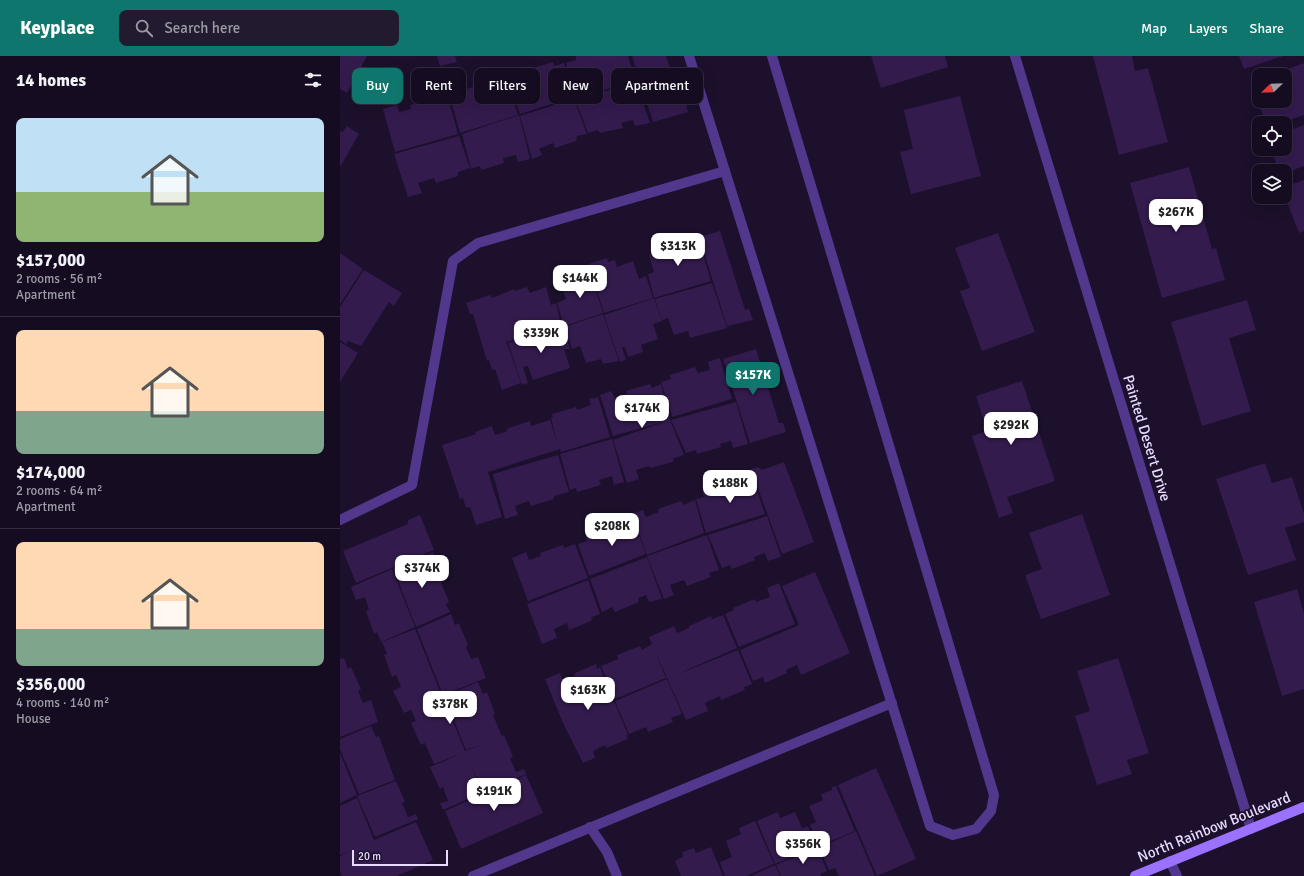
<!DOCTYPE html>
<meta charset="utf-8">
<style>
body{margin:0;font-family:Signika,sans-serif;background:#221a2e;color:#f1f3f6;height:100vh;display:flex;flex-direction:column;font-size:15px;white-space:nowrap}
*{box-sizing:border-box;margin:0}
p{font-size:13px;color:#9d9ba5}
.icon{flex:none;width:22px;height:22px;fill:none;stroke:currentColor;stroke-width:2;stroke-linecap:round;stroke-linejoin:round}
.map{position:relative;flex:1;overflow:hidden}
.details{display:flex;flex-direction:column;background:#150c21;width:340px}
.details>*{flex:none}
.top-card{position:absolute;left:12px;top:12px;width:380px;height:36px;display:flex;gap:8px}
.needle{width:26px;rotate:247deg}
.buttons{position:absolute;left:912px;top:12px;display:grid;gap:8px}
.buttons a{display:grid;place-items:center;width:40px;height:40px;border-radius:8px;background:#150c21;box-shadow:0 4px 16px #0002,0 0 0 1px #342c3f;font-size:20px}
.scale{position:absolute;left:12px;bottom:10px;width:96px;box-sizing:border-box;padding-left:4px;border:2px solid #e8dbff;border-top:0;font-size:11px;line-height:14px;white-space:nowrap;color:#e8dbff;-webkit-text-stroke:3px #1c102c;paint-order:stroke}
.price{position:absolute;translate:-50% -34px;padding:0 9px;border-radius:8px;background:#fff;color:#222;font-size:13px;line-height:26px;filter:drop-shadow(0 1px 2px #0008)}
.price::after{content:'';position:absolute;left:50%;top:24px;width:12px;height:9px;margin-left:-6px;background:inherit;clip-path:polygon(0 0,100% 0,50% 100%)}
.price.selected{background:#0f766e;color:#fff}
ul{padding:0;list-style:none}
li{display:grid;align-content:center;gap:8px;height:212px;padding:0 16px}
li+li{border-top:1px solid #342c3f}
li span{display:grid;place-items:center;height:124px;border-radius:8px;color:#555}
li>.icon{margin-inline-start:auto}
span .icon{width:72px;height:72px;fill:#fffc;stroke-width:1}
li b{font-size:17px}
h2{display:flex;justify-content:space-between;align-items:center;height:48px;padding:0 16px;font-size:17px}
.tag{padding:0 14px;border-radius:8px;background:#150c21;box-shadow:0 4px 16px #0002,0 0 0 1px #342c3f;font-size:14px;line-height:36px}
.tag.selected{background:#0f766e;color:#fff}
header{display:flex;align-items:center;gap:24px;box-sizing:border-box;height:56px;padding:0 20px;background:#0f766e;color:#fff}
header strong{font-size:19px}
nav{display:flex;gap:22px;margin-inline-start:auto;font-size:14px}
.search{width:280px;height:36px;background:#221a2e;display:flex;align-items:center;gap:10px;box-sizing:border-box;padding:0 14px;border-radius:8px;color:#9d9ba5;font-size:15px}
main{display:flex;flex:1;min-height:0}
.map>svg:first-child{display:block}
.building{fill:#331b4e}
.lines{fill:none;stroke-linecap:round;stroke-linejoin:round}
.service{stroke:#52388d;stroke-width:10}
.minor{stroke:#52388d;stroke-width:10}
.secondary{stroke:#9b72ff;stroke-width:10}
.labels{text-anchor:middle;stroke-width:3.5;stroke-linejoin:round;paint-order:stroke}
.street-label{font-size:15px;fill:#e8dbff;stroke:#1c102c}
</style>
<header>
<strong>Keyplace</strong>
<div class="search"><svg class="icon" aria-label="search" viewBox="0 0 24 24"><circle cx="10" cy="10" r="6"/><path d="M15 15l6 6"/></svg>Search here</div>
<nav><a>Map</a><a>Layers</a><a>Share</a></nav>
</header>
<main>
<section class="details">
<h2>14 homes<svg class="icon" aria-label="filters" viewBox="0 0 24 24"><path d="M4 7h16M4 17h16"/><circle cx="9" cy="7" r="2"/><circle cx="15" cy="17" r="2"/></svg></h2>
<ul>
<li><span style="background:linear-gradient(#bfe0f5 60%,#8fb573 0)"><svg class="icon" aria-label="home" viewBox="0 0 24 24"><path d="M3 11l9-7 9 7M6 9v11h12V9"/></svg></span><div><b>$157,000</b><p>2 rooms · 56 m²</p><p>Apartment</p></div></li>
<li><span style="background:linear-gradient(#ffd9b3 65%,#7fa58c 0)"><svg class="icon" aria-label="home" viewBox="0 0 24 24"><path d="M3 11l9-7 9 7M6 9v11h12V9"/></svg></span><div><b>$174,000</b><p>2 rooms · 64 m²</p><p>Apartment</p></div></li>
<li><span style="background:linear-gradient(#ffd9b3 70%,#7fa58c 0)"><svg class="icon" aria-label="home" viewBox="0 0 24 24"><path d="M3 11l9-7 9 7M6 9v11h12V9"/></svg></span><div><b>$356,000</b><p>4 rooms · 140 m²</p><p>House</p></div></li>
</ul>
</section>
<div class="map">
<svg width="964" height="820" viewBox="0 0 964 820">
<rect width="100%" height="100%" fill="#1c102c"/>
<g class="building">
<path d="M0,0h27l-20,37 -7,-4z"/>
<path d="M97,0h18l2,6 -17,4z"/>
<path d="M236,0h52l8,25 -61,17 -9,-35 10,-3z"/>
<path d="M292,0h34l16,49 4,-1 2,8 -35,10z"/>
<path d="M531,0h74l3,11 -67,21z"/>
<path d="M753,0h39l3,15 13,-3 20,74 -49,13z"/>
<path d="M899,0h44l-39,13z"/>
<path d="M213,6l1,4 10,-3 9,34 -53,17 -15,-41 11,-4 2,8 13,-5 -1,-3z"/>
<path d="M964,7v52l-22,8h-16l-15,-40 8,-3v21h26v-26h-13z"/>
<path d="M164,17l14,42 -58,18 -10,-36 9,-2 -1,-3 23,-8 1,3 13,-4 -3,-7z"/>
<path d="M296,27l14,40 -15,3 -2,-6 -12,3 2,5 -23,5 -2,-3 -10,3 -13,-34z"/>
<path d="M620,40l21,80 -70,18 -11,-42 13,-3 -9,-39z"/>
<path d="M96,42l1,4 11,-4 10,36 -63,18 -12,-43 14,-4 2,7 12,-3 -1,-4z"/>
<path d="M234,43l13,35 -10,2 -1,5 -21,7 -2,-5 -14,6 3,6 -10,4 -12,-43z"/>
<path d="M179,59l11,44 -12,3 -2,-7 -13,3 1,5 -22,7 -3,-4 -8,3 -9,-35z"/>
<path d="M964,69v41l-19,7v-2h-6l-8,-22h14v-17z"/>
<path d="M7,70l12,8 -19,33v-36l3,1z"/>
<path d="M119,80l11,32 -12,4v4l-22,7 -2,-5 -16,5 4,10 -14,4 -14,-43z"/>
<path d="M849,111l23,82 4,-1 9,32 -63,18 -32,-115z"/>
<path d="M964,124v51l-5,2 -14,-36v-10z"/>
<path d="M380,175l25,79 4,-1 4,11 -26,6 -28,-89z"/>
<path d="M658,177l37,99 -53,19 -22,-60 10,-3 -15,-40z"/>
<path d="M351,178l2,6 5,-2 13,43 -57,17 -6,-24 6,-2 -5,-17 13,-4 -1,-6 12,-3 -2,-3z"/>
<path d="M0,197l23,16 -23,35z"/>
<path d="M267,202l1,4 7,-2 2,7 16,-6 6,18 7,-3 7,22 -49,15 -16,-49z"/>
<path d="M248,209l15,48 -39,13 -7,-23 9,-4 -5,-14 15,-7 -2,-6 10,-3 -1,-2z"/>
<path d="M24,214l38,23 -8,13 -5,-4 -28,44 -13,-5 -2,3 -6,-4v-33z"/>
<path d="M372,227l15,45 -37,10 -2,-7 -14,4 -6,-17 -6,2 -7,-21z"/>
<path d="M187,231l3,6 16,-6 5,18 5,-2 5,22 -54,17 -3,-7 17,48 -19,7 -7,-21 -3,1 -3,-10 -2,1 -14,-47h-3l-4,-11 24,-8 2,3 22,-9 1,2z"/>
<path d="M314,242l8,23 -9,3 5,15 -17,6 2,7 -15,5 -3,-10h-3l4,13 -6,2 -16,-47z"/>
<path d="M907,244l9,30 -27,8 22,73 -49,15 -31,-104z"/>
<path d="M263,258l16,47 -16,3 -2,-5 -15,4 -6,-17 -8,3 -8,-22z"/>
<path d="M223,270l7,23h-6l6,19 -37,12 -5,-14 -5,1 5,16 -6,2 -14,-42z"/>
<path d="M0,286l18,11 -18,29z"/>
<path d="M416,293l23,74h4l3,9 -36,11 -27,-84z"/>
<path d="M380,302l12,41 -60,18 -11,-35 10,-3 -1,-4 25,-8 3,6 12,-3 -2,-8z"/>
<path d="M682,325l33,100 -48,16 6,16 -14,5 -27,-82 15,-5 -11,-35z"/>
<path d="M310,328l2,4 9,-4 9,36 14,35 -10,3 -1,4 -22,6 -2,-2 -13,4 3,9 -12,4 -14,-43 51,-18 -51,14 -13,-41 11,-4 4,7 12,-4 -1,-3z"/>
<path d="M258,341l12,40 -49,15 -1,-3 -72,23 14,45 -26,8 -6,-18 -4,1 -3,-10 -3,1 -18,-54 34,-11 -1,-2 17,-6 3,9 13,-4 -2,-2 24,-8 1,5 19,-6 7,22 -6,-24h2l-1,-4 24,-7 1,3 14,-5 -2,-6z"/>
<path d="M396,346l12,42 -15,4 -2,-7 -11,3 1,3 -24,7 -1,-4 -10,3 -15,-33z"/>
<path d="M272,383l12,43 -10,3 -2,-9 -13,4 2,5 -24,7 -1,-4 -6,2 -10,-36z"/>
<path d="M218,399l11,37 -15,4v3l-23,7 -2,-5 -14,5 3,9 -13,4 -12,-45z"/>
<path d="M444,406l30,80 -32,12 -31,-85 7,-2 4,3z"/>
<path d="M925,407l7,20 20,-6 12,37v8l-19,6 11,32 -48,15 -32,-96z"/>
<path d="M410,415l15,43 -59,19 -10,-34 8,-2 -2,-6 23,-8 2,6 14,-5 -3,-8z"/>
<path d="M355,444l9,33 -57,22 -15,-41 11,-4 3,7 13,-5 -1,-3 23,-8 2,4z"/>
<path d="M291,458l15,40 -57,22 -11,-32 9,-3 -2,-5 24,-8 14,-3 -3,-7z"/>
<path d="M742,458l28,81 -69,24 -16,-44 17,-6 -13,-36z"/>
<path d="M80,459l14,35 -78,33 -13,-32 65,-27v-4z"/>
<path d="M427,460l14,41 -13,4 -3,-8 -11,4 1,3 -23,9 -2,-4 -8,3 -14,-33z"/>
<path d="M367,479l12,35 -10,3 2,4 -24,9 -3,-6 -14,5 4,10 -10,4 -17,-43z"/>
<path d="M235,488l13,34 -60,23 -16,-43 14,-6 3,8 12,-4 -1,-3 23,-8 1,3z"/>
<path d="M93,496l6,13 -9,5 5,12 5,-2 9,22 -3,2 4,8 -34,15 -23,-59z"/>
<path d="M307,501l15,42 -13,3 -3,-7 -8,3 1,4 -24,10 -3,-5 -10,5 -12,-33z"/>
<path d="M52,513l23,58 -34,15 -4,-10 -3,2 -8,-23 3,-2 -4,-12 -9,3 -5,-13z"/>
<path d="M475,516l35,81 -49,22 -4,-10 -11,5 1,3 -22,10 -2,-6 -10,4 -13,-31 59,-25 -17,-39z"/>
<path d="M248,524l12,34 -8,3 -1,4 -22,9 -2,-7 -13,6 3,9 -15,6 -15,-40z"/>
<path d="M439,527l16,41 -56,23 -14,-33 9,-4 -1,-2 22,-9 1,3 14,-5 -3,-9z"/>
<path d="M957,533l7,24v76l-22,7 -28,-94z"/>
<path d="M111,558l4,11 4,-2 9,22 -2,2 5,12 7,-2 8,21 -43,17 -26,-66z"/>
<path d="M383,559l14,33 -64,28 65,-26 14,34 -8,3 1,3 -24,10 -1,-4 -15,7 3,8 -22,9 -32,-71 12,29 -51,21 -14,-33 17,-7 -1,-4 23,-9 2,4 10,-6 -3,-7 25,-11 3,7 12,-5v-2l22,-10 1,3z"/>
<path d="M75,573l27,67 -14,7 15,-6 22,54 26,-10 -25,9 -22,-54 34,-14 5,12 4,-2 8,22 -2,1 9,21 2,-1 9,22 -3,1 6,14 8,-3 2,5 -43,18 -13,-29 12,30 -39,17 -3,-7 8,-2 -5,-14 -3,2 -10,-22 33,-14 -29,11 -9,-21 -4,2 -10,-22 5,-2 -5,-11 -7,3 -11,-22 8,-4 -5,-12 -4,2 -8,-22 3,-1 -5,-12z"/>
<path d="M4,602l4,11 3,-2 10,22 -3,2 5,12 8,-3 7,22 -38,15v-78z"/>
<path d="M778,602l31,95 -22,7 5,14 -35,11 -22,-69 15,-5 -13,-40z"/>
<path d="M256,608l1,5 3,-2 13,34 -35,15 36,-15 14,34 -2,1 2,3 -22,9 -1,-3 -12,6 2,7 -12,5 -20,-40 -18,-44 15,-6 3,8 12,-5v-3z"/>
<path d="M327,623l15,35 -11,4 2,4 -25,10 -2,-5 -17,7 -14,-33z"/>
<path d="M31,670l5,11 3,-1 16,44 -36,14 -19,-45v-10z"/>
<path d="M0,697l17,42 -17,8z"/>
<path d="M536,712l40,91 -39,17 -39,-91z"/>
<path d="M186,719l17,38 -82,36 -16,-38z"/>
<path d="M56,725l9,21 -3,1 6,14 8,-3 2,5 -43,18 -18,-41z"/>
<path d="M496,730l19,45 -36,15 -9,-21 6,-3 -7,-16 14,-6 -2,-6 11,-4v-3z"/>
<path d="M17,742l17,42 42,-18 17,38 -36,16h-55l-2,-5v-15l15,-7 -15,6v-49z"/>
<path d="M438,756l2,6 15,-6 7,16 6,-2 9,21 -42,17 -18,-43z"/>
<path d="M415,765l19,43 -28,12h-21l-5,-14 12,-5 -6,-16 15,-7 -2,-6z"/>
<path d="M516,775l19,45h-36l-4,-8 -6,2 -10,-22z"/>
<path d="M371,791l12,29h-42l-6,-15 8,-4 -1,-5 12,-4 2,5z"/>
<path d="M477,791l10,24 -7,3 1,2h-40l-5,-11z"/>
<path d="M435,809l5,11h-29z"/>
</g>
<g class="lines">
<g class="service">
<path d="M349,0l241,770 23,9 23,-6 15,-18 3,-16 -222,-739"/>
<path d="M0,464l72,-35 41,-224 25,-18 247,-72"/>
<path d="M250,771l17,25 10,24"/>
<path d="M830,805l7,15"/>
<path d="M133,820l419,-173"/>
</g>
<path class="minor" d="M675,0l236,773"/>
<path class="secondary" d="M795,820l169,-69"/>
</g>
<g class="labels">
<g class="street-label">
<text transform="translate(807 382) rotate(73)" y="5">Painted Desert Drive</text>
<text transform="translate(874 771) rotate(-22)" y="5">North Rainbow Boulevard</text>
</g>
</g>
</svg>
<div class="buttons">
<a><svg class="needle" viewBox="-14 -14 28 28"><path d="M0-13l5 13h-10z" fill="#e53935"/><path d="M0 13l5-13h-10z" fill="#9d9ba5"/></svg></a>
<a><svg class="icon" aria-label="locate" viewBox="0 0 24 24"><circle cx="12" cy="12" r="6"/><path d="M12 2v4M12 18v4M2 12h4M18 12h4"/></svg></a>
<a><svg class="icon" aria-label="layers" viewBox="0 0 24 24"><path d="M12 4l9 5-9 5-9-5zM3 14l9 5 9-5"/></svg></a>
</div>
<div class="scale">20 m</div>
<b class="price" style="left:836px;top:177px">$267K</b>
<b class="price" style="left:338px;top:211px">$313K</b>
<b class="price" style="left:240px;top:243px">$144K</b>
<b class="price" style="left:201px;top:298px">$339K</b>
<b class="price selected" style="left:413px;top:340px">$157K</b>
<b class="price" style="left:302px;top:373px">$174K</b>
<b class="price" style="left:671px;top:390px">$292K</b>
<b class="price" style="left:390px;top:448px">$188K</b>
<b class="price" style="left:272px;top:491px">$208K</b>
<b class="price" style="left:82px;top:533px">$374K</b>
<b class="price" style="left:248px;top:655px">$163K</b>
<b class="price" style="left:110px;top:669px">$378K</b>
<b class="price" style="left:154px;top:756px">$191K</b>
<b class="price" style="left:463px;top:809px">$356K</b>
<div class="top-card">
<a class="tag selected">Buy</a>
<a class="tag">Rent</a>
<a class="tag">Filters</a>
<a class="tag">New</a>
<a class="tag">Apartment</a>
</div>
</div>
</main>
